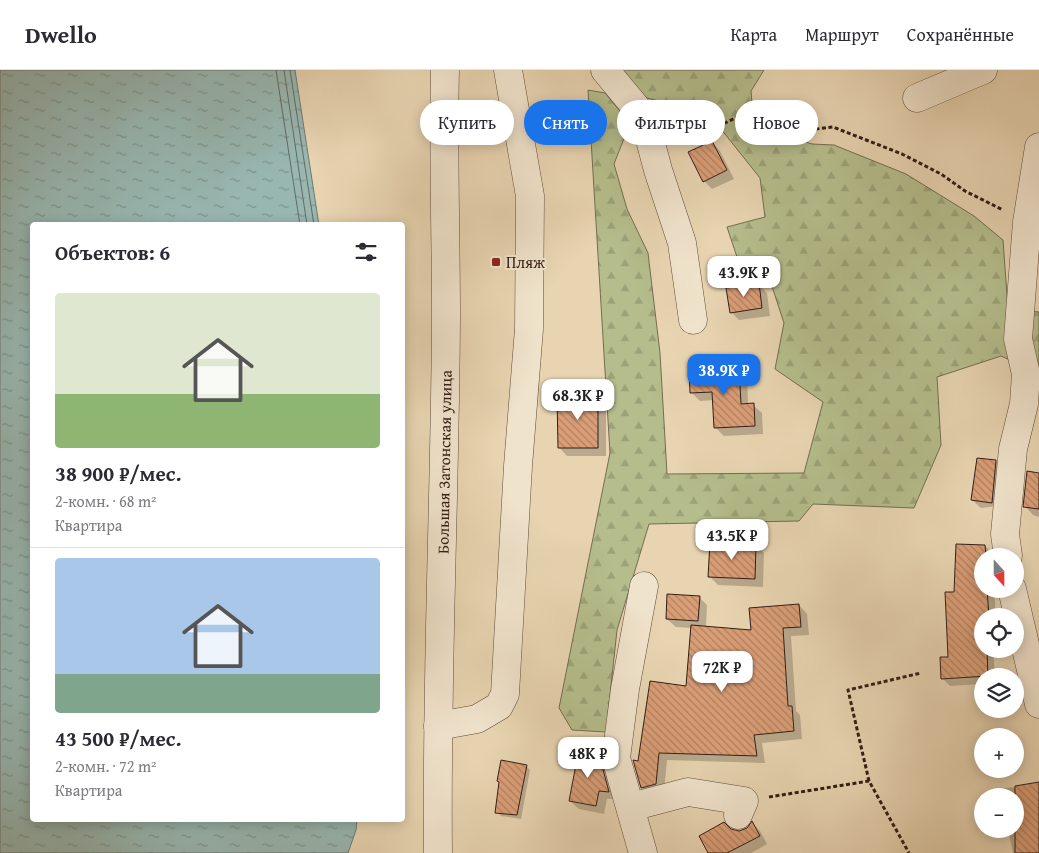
<!DOCTYPE html>
<html lang="ru">
<meta charset="utf-8">
<style>
body{margin:0;font-family:"Gentium Book Plus",serif;background:#f7f7f7;color:#2b2b33;height:100vh;display:flex;flex-direction:column;font-size:19px;white-space:nowrap}
*{box-sizing:border-box;margin:0}
p{font-size:16px;color:#7c7c81}
.icon{flex:none;width:28px;height:28px;fill:none;stroke:currentColor;stroke-width:2;stroke-linecap:round;stroke-linejoin:round}
.map{position:relative;flex:1;overflow:hidden}
.side{position:absolute;left:30px;top:152px;width:375px;height:600px;display:flex;flex-direction:column;background:#fff;border-radius:5px;box-shadow:0 2px 12px #0003}
.side>*{flex:none}
.top-card{position:absolute;left:420px;top:30px;width:475px;height:45px;display:flex;gap:10px}
.needle{width:32px;rotate:159deg}
.buttons{position:absolute;left:974px;top:478px;display:grid;gap:10px}
.buttons a{display:grid;place-items:center;width:50px;height:50px;border-radius:50%;background:#fff;box-shadow:0 2px 12px #0003;font-size:25px}
.price{position:absolute;translate:-50% -42px;padding:0 11px;border-radius:10px;background:#fff;color:#222;font-size:16px;line-height:32px;filter:drop-shadow(0 1px 2px #0008)}
.price::after{content:'';position:absolute;left:50%;top:30px;width:15px;height:11px;margin-left:-8px;background:inherit;clip-path:polygon(0 0,100% 0,50% 100%)}
.price.on{background:#1a73e8;color:#fff}
ul{padding:0;list-style:none}
li{display:grid;align-content:center;gap:10px;height:265px;padding:0 25px}
li+li{border-top:1px solid #e1e1e2}
li span{display:grid;place-items:center;height:155px;border-radius:5px;color:#555}
li>.icon{margin-inline-start:auto}
span .icon{width:90px;height:90px;fill:#fffc;stroke-width:1}
li b{font-size:21px}
h2{display:flex;justify-content:space-between;align-items:center;height:60px;padding:0 25px;font-size:21px}
.tag{padding:0 18px;border-radius:22px;background:#fff;box-shadow:0 2px 12px #0003;font-size:18px;line-height:45px}
.tag.on{background:#1a73e8;color:#fff}
header{display:flex;align-items:center;gap:30px;box-sizing:border-box;height:70px;padding:0 25px;background:#fff;border-bottom:1px solid #e1e1e2}
header strong{font-size:24px}
nav{display:flex;gap:28px;margin-inline-start:auto;font-size:18px}
.map>svg:first-child{display:block}
.forest{fill:url(#forest-firs);stroke:#746d50}
.water{fill:url(#water-ripples);stroke:#6f7972}
.shadow{fill:#0003}
.lines{fill:none;stroke-linecap:round;stroke-linejoin:round}
.shore{stroke:#656a62;stroke-width:1}
.building{fill:url(#building-back-hatch);stroke:#321d14}
.minor-casing{stroke:#604b3b;stroke-width:29}
.path{stroke:#321d14;stroke-width:3;stroke-dasharray:4 2.5;stroke-linecap:butt}
.minor{stroke:#f0e3cc;stroke-width:28}
.poi-dot{fill:#8f2418;stroke:#f0e3cc;stroke-width:2}
.labels{text-anchor:middle;stroke-width:4;stroke-linejoin:round;paint-order:stroke}
.poi-label{font-size:16px;fill:#321d14;stroke:#f0e3cc;text-anchor:start}
.street-label{font-size:16px;fill:#321d14;stroke:#f0e3cc}
</style>
<header>
<strong>Dwello</strong>
<nav><a>Карта</a><a>Маршрут</a><a>Сохранённые</a></nav>
</header>
<div class="map">
<svg width="1039" height="783" viewBox="0 0 1039 783">
<defs>
<pattern id="forest-firs" width="22" height="20" patternUnits="userSpaceOnUse" patternTransform="scale(1.25)"><rect width="22" height="20" fill="#b5bd8c"/><path d="M5 1l3.5 6h-7zM16 11l3.5 6h-7z" fill="#9ca278"/></pattern>
<pattern id="water-ripples" width="26" height="14" patternUnits="userSpaceOnUse" patternTransform="scale(1.25)"><rect width="26" height="14" fill="#98b7b1"/><path d="M2 4q2-2 4 0t4 0M15 11q2-2 4 0t4 0" fill="none" stroke="#7d948f"/></pattern>
<pattern id="building-back-hatch" width="6" height="6" patternUnits="userSpaceOnUse" patternTransform="scale(1.25)"><rect width="6" height="6" fill="#da9e77"/><path d="M-1 5l2 2M0 0l6 6M5-1l2 2" fill="none" stroke="#b18060"/></pattern>
</defs>
<rect width="100%" height="100%" fill="#e8d4b1"/>
<filter id="stains"><feTurbulence type="fractalNoise" baseFrequency=".004" numOctaves="4"/><feColorMatrix values="0 0 0 0 .2 0 0 0 0 .09 0 0 0 0 .02 0 0 0 .5 -.17"/></filter>
<radialGradient id="worn" r=".72"><stop offset=".6" stop-color="#630" stop-opacity="0"/><stop offset="1" stop-color="#630" stop-opacity=".3"/></radialGradient>
<path class="forest" d="M615,0h149l-13,21 3,34 58,19 22,1 72,29 68,42 29,24 5,69 31,3v61l-38,-17 -64,21 4,68 -27,63 -101,-4 -14,17 -150,3 -32,106 -11,102 -34,-2 -13,-22 51,-255 -22,-363 17,3 15,18 7,20 -13,33 13,45 21,44 12,100 7,121 137,-1 19,-71 -48,-33 9,-46 -18,-55 -28,-8 -11,-33 38,-10 -5,-39 -51,-64 -62,-16z"/>
<path class="water" d="M0,0h295l24,155h-287v595h325l-1,10 -8,23h-348z"/>
<g class="shadow">
<path d="M712,72l8,9 14,28 -22,10 -8,-8z"/>
<path d="M759,215l8,8 3,23 -31,4 -8,-8z"/>
<path d="M738,298l9,8 1,29h5l9,8 1,21 -39,2 -9,-9 -1,-27 -14,1 -9,-9z"/>
<path d="M597,326l9,8v52h-39l-8,-9z"/>
<path d="M996,391l8,9 -7,36 -16,2 -9,-8z"/>
<path d="M1039,404v43l-6,-2 -8,-9z"/>
<path d="M756,475l8,8 -1,34 -45,-2 -8,-8z"/>
<path d="M985,476l8,8v2h-11v33h12l2,27h-14v33h11l2,27h-13v8l-32,2 -8,-8z"/>
<path d="M699,527l8,8 -1,23 46,3 47,-26 8,9 2,21 -18,1 5,75 4,4 2,24 -40,4 3,20 -98,-3 -3,32 -14,4 -8,-8 -3,-26 48,-74 5,-60 -16,-1 -9,-8z"/>
<path d="M600,685l9,8 8,36h-10l-3,15 -25,-5 -9,-8z"/>
<path d="M526,696l4,4 -9,49 -20,-3 -4,-4z"/>
<path d="M1039,714v69h-26l-5,-24h7v-33h-23l-1,-6z"/>
<path d="M752,753l8,8 7,13 -16,9h-41l21,-23 8,2 9,-3z"/>
</g>
<g class="lines">
<g class="shore">
<path d="M276,0l24,155"/>
<path d="M284,0l23,155"/>
<path d="M290,0l24,155"/>
</g>
</g>
<g class="building">
<path d="M712,71l15,29 -24,12 -15,-30z"/>
<path d="M759,213l3,25 -32,5 -4,-25z"/>
<path d="M739,296l2,38 13,-1 1,23 -41,2 -2,-36 -22,1 -1,-24z"/>
<path d="M557,325h41v53h-40z"/>
<path d="M977,388l19,2 -4,43 -21,-3z"/>
<path d="M1027,401l12,2v36l-16,-2z"/>
<path d="M710,472l46,2 -1,35 -47,-2z"/>
<path d="M956,474l29,1 1,11h-4v33h5l2,27h-7v33h5l1,27 -47,3 -1,-22h8l-3,-65h9z"/>
<path d="M667,524l33,2 -2,25 -32,-2z"/>
<path d="M799,534l2,23 -18,1 5,78h4l2,25 -40,4 3,21 -98,-3 -3,31 -15,4 -8,-28 5,1 12,-80 36,5 5,-61 60,5 -2,-22z"/>
<path d="M579,679l22,5v8l8,30 -10,-1 -3,15 -27,-5z"/>
<path d="M501,690l26,5 -10,50 -22,-2 4,-31 -2,-1z"/>
<path d="M1039,712v71h-24v-67z"/>
<path d="M752,751l8,15 -33,17h-19l-9,-17 25,-14 7,7 8,2 8,-3z"/>
</g>
<g class="lines">
<defs>
<g id="minor">
<path d="M605,0l39,47 14,53 24,73 11,77"/>
<path d="M917,28l66,-28"/>
<path d="M1008,486l-3,-22 8,-85 11,-45 2,-30 -8,-35 9,-117 12,-75"/>
<path d="M1012,519l27,115"/>
<path d="M438,656l39,-7 22,-13 6,-12 13,-228 11,-137 1,-133 -22,-126"/>
<path d="M631,737l57,-15 56,9 -6,14"/>
<path d="M438,783c-2,-178 7,-357 8,-535 0,-83 -3,-165 -1,-248"/>
<path d="M643,783l-27,-95 9,-69 19,-103"/>
</g>
</defs>
<use href="#minor" class="minor-casing"/>
<g class="path">
<path d="M672,49l53,4 25,-12 22,6 36,13 25,-3 69,27 39,20 24,17 38,19"/>
<path d="M869,711l-21,-91 73,-17"/>
<path d="M769,727l100,-16 40,72"/>
</g>
<use href="#minor" class="minor"/>
</g>
<rect class="poi-dot" x="491" y="187" width="10" height="10" rx="2.5"/>
<g class="labels">
<g class="poi-label">
<text x="506" y="198">Пляж</text>
</g>
<g class="street-label">
<text transform="translate(444 392) rotate(-89)" y="6">Большая Затонская улица</text>
</g>
</g>
<rect width="100%" height="100%" filter="url(#stains)"/>
<rect width="100%" height="100%" fill="url(#worn)"/>
</svg>
<div class="buttons">
<a><svg class="needle" viewBox="-14 -14 28 28"><path d="M0-13l5 13h-10z" fill="#e53935"/><path d="M0 13l5-13h-10z" fill="#7c7c81"/></svg></a>
<a><svg class="icon" aria-label="locate" viewBox="0 0 24 24"><circle cx="12" cy="12" r="6"/><path d="M12 2v4M12 18v4M2 12h4M18 12h4"/></svg></a>
<a><svg class="icon" aria-label="layers" viewBox="0 0 24 24"><path d="M12 4l9 5-9 5-9-5zM3 14l9 5 9-5"/></svg></a>
<a>+</a>
<a>−</a>
</div>
<b class="price" style="left:744px;top:228px">43.9K ₽</b>
<b class="price on" style="left:724px;top:326px">38.9K ₽</b>
<b class="price" style="left:578px;top:351px">68.3K ₽</b>
<b class="price" style="left:732px;top:491px">43.5K ₽</b>
<b class="price" style="left:722px;top:623px">72K ₽</b>
<b class="price" style="left:588px;top:709px">48K ₽</b>
<div class="top-card">
<a class="tag">Купить</a>
<a class="tag on">Снять</a>
<a class="tag">Фильтры</a>
<a class="tag">Новое</a>
</div>
<section class="side">
<h2>Объектов: 6<svg class="icon" aria-label="filters" viewBox="0 0 24 24"><path d="M4 7h16M4 17h16"/><circle cx="9" cy="7" r="2"/><circle cx="15" cy="17" r="2"/></svg></h2>
<ul>
<li><span style="background:linear-gradient(#dfe7d0 65%,#8fb573 0)"><svg class="icon" aria-label="home" viewBox="0 0 24 24"><path d="M3 11l9-7 9 7M6 9v11h12V9"/></svg></span><div><b>38 900 ₽/мес.</b><p>2-комн. · 68 m²</p><p>Квартира</p></div></li>
<li><span style="background:linear-gradient(#a9c7e8 75%,#7fa58c 0)"><svg class="icon" aria-label="home" viewBox="0 0 24 24"><path d="M3 11l9-7 9 7M6 9v11h12V9"/></svg></span><div><b>43 500 ₽/мес.</b><p>2-комн. · 72 m²</p><p>Квартира</p></div></li>
</ul>
</section>
</div>
